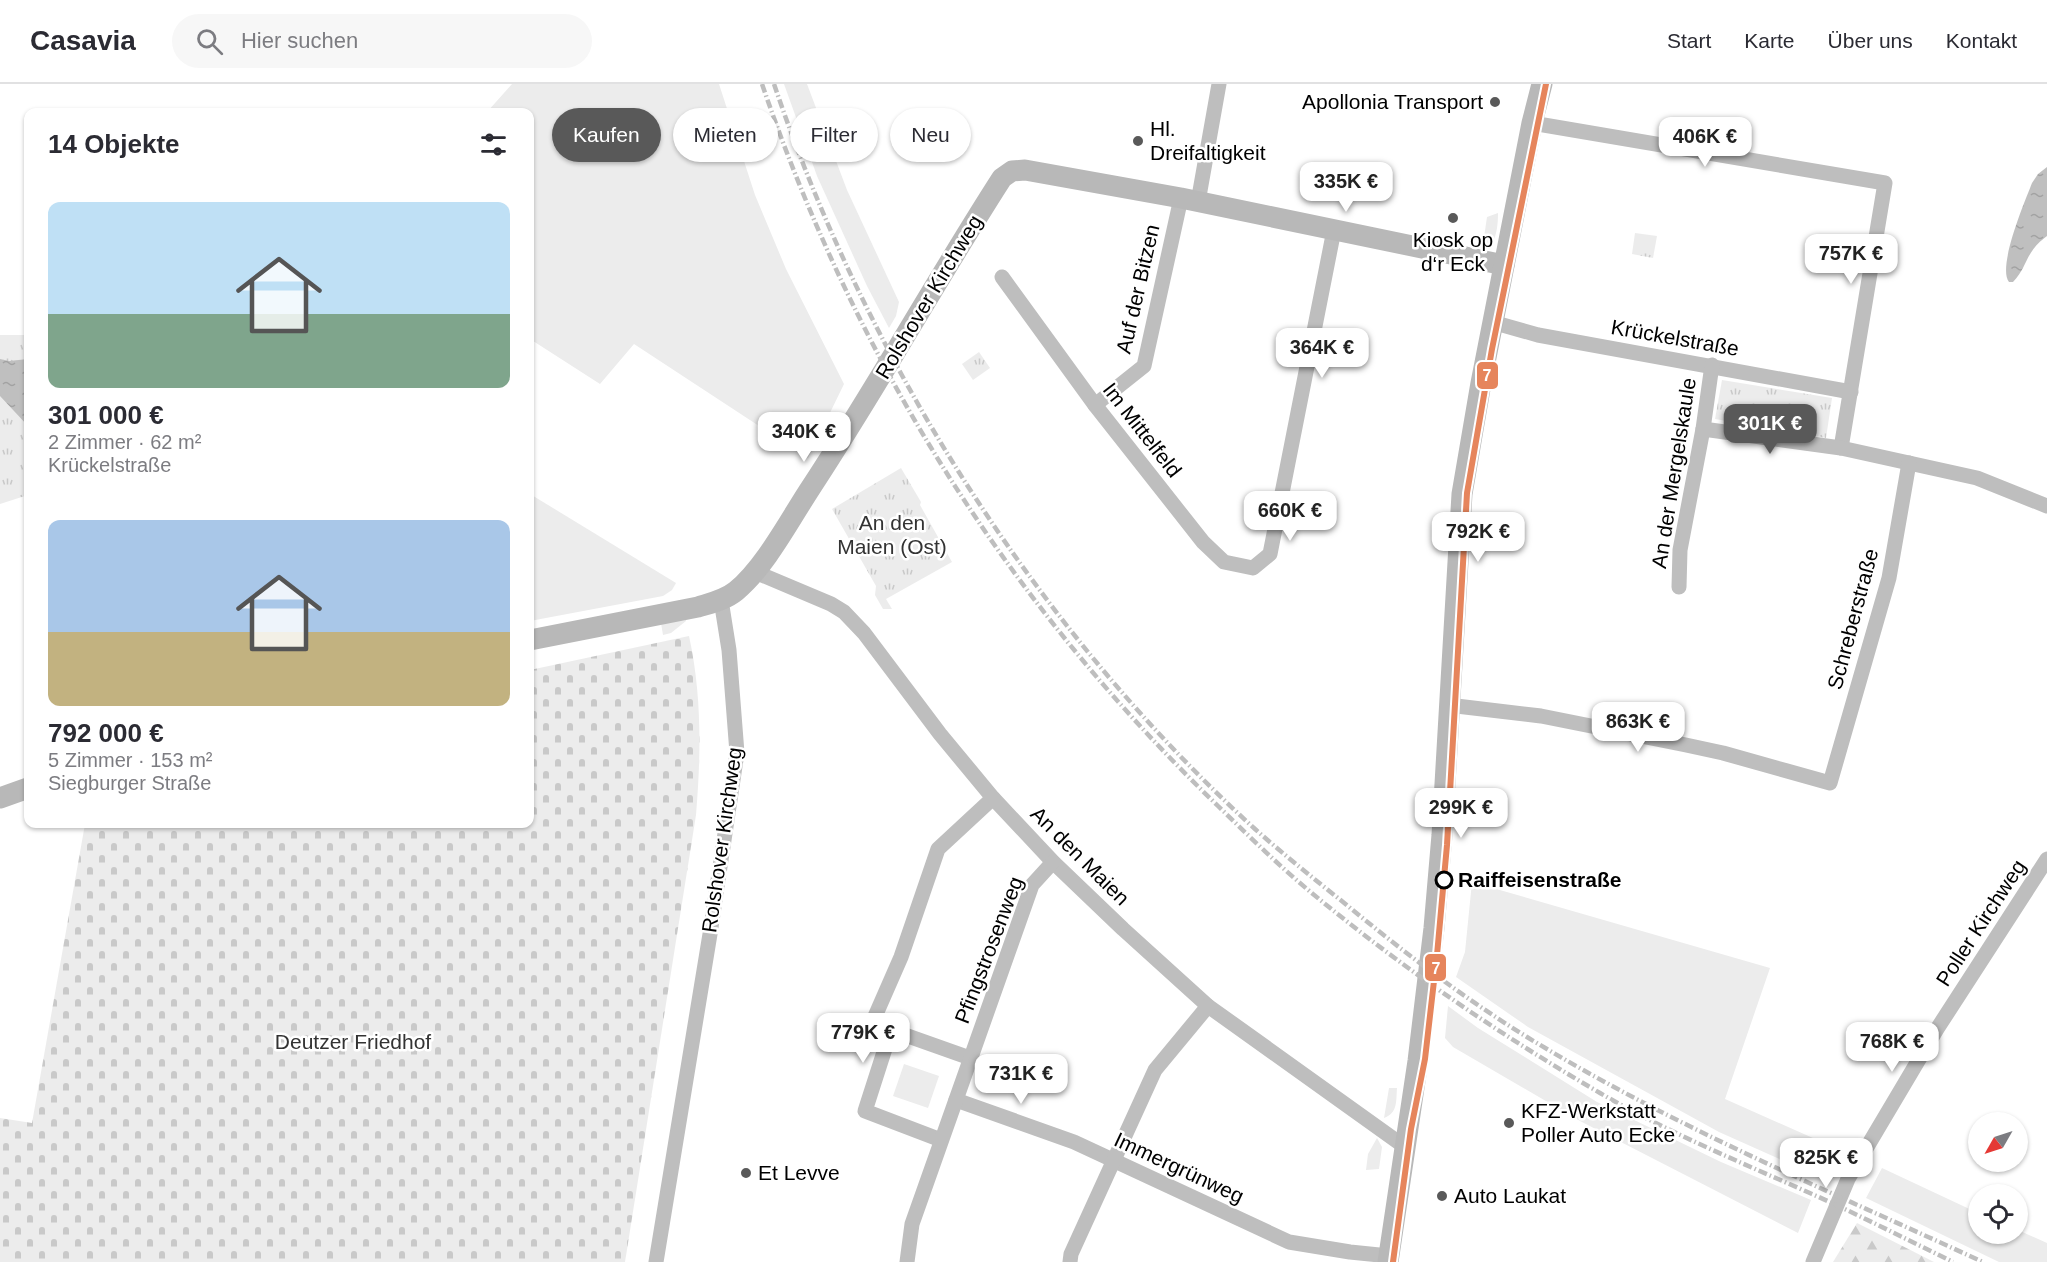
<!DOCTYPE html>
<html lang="de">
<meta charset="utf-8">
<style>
body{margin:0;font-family:Helvetica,sans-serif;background:#f7f7f7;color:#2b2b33;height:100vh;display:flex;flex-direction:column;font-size:22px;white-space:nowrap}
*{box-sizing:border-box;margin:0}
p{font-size:20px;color:#7c7c81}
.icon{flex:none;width:33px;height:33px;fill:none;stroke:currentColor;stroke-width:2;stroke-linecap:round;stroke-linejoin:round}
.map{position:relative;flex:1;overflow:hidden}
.panel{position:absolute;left:24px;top:24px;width:510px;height:720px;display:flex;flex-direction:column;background:#fff;border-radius:12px;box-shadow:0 2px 4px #0004}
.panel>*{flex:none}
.banner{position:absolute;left:552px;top:24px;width:570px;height:54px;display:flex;gap:12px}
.needle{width:39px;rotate:231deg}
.controls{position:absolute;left:1968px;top:1028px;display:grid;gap:12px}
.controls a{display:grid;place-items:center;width:60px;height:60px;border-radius:50%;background:#fff;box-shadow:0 2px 4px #0004;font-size:30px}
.price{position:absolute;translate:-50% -51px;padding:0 14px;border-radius:12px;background:#fff;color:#222;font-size:20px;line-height:39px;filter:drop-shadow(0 2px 3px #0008)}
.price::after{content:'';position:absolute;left:50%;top:36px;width:18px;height:14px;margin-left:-9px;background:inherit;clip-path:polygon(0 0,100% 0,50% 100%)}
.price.on{background:#595959;color:#fff}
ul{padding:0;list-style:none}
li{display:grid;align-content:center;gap:12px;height:318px;padding:0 24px}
li span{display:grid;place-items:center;height:186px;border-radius:12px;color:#555}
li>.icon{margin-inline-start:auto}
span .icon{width:108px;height:108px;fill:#fffc;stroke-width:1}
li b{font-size:26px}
h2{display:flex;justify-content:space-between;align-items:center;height:72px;padding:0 24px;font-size:26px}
.tag{padding:0 21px;border-radius:27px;background:#fff;box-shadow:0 2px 4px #0004;font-size:21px;line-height:54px}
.tag.on{background:#595959;color:#fff}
header{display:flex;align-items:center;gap:36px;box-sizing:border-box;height:84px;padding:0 30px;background:#fff;border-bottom:2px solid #e1e1e2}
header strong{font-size:28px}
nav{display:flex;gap:33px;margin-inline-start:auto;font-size:21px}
.search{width:420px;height:54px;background:#f7f7f7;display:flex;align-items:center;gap:15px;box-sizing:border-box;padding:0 21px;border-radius:33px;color:#7c7c81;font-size:22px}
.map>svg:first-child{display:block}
.green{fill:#ececec}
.forest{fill:url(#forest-firs)}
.cemetery{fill:url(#cemetery-stones)}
.park{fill:url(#park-tufts)}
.water{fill:url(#water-ripples)}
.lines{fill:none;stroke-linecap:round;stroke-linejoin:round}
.street{stroke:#bebebe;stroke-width:15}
.secondary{stroke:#b8b8b8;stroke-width:21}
.rail{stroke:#bebebe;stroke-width:4.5;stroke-dasharray:9 3 1.5 3;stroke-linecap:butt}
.tram-1-casing{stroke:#fff;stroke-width:10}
.tram-1{stroke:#e6855c;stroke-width:6}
.poi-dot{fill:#595959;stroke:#fff;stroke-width:2}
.stop-dot{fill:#fff;stroke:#000;stroke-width:3}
.labels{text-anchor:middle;stroke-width:5;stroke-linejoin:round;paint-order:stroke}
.poi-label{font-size:21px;fill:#000;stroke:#fff;text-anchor:start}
.street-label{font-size:21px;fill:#000;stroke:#fff}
.park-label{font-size:21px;fill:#333;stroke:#fff}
.stop-label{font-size:21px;font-weight:bold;fill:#000;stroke:#fff;text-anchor:start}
.line-badge{stroke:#fff;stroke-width:2}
.badge-label{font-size:16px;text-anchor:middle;font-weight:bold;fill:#fff}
</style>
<header>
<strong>Casavia</strong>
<div class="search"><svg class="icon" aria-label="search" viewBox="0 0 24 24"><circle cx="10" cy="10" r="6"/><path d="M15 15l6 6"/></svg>Hier suchen</div>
<nav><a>Start</a><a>Karte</a><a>Über uns</a><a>Kontakt</a></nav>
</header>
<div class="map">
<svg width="2047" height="1178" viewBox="0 0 2047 1178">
<defs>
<pattern id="forest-firs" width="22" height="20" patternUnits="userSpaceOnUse" patternTransform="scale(1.5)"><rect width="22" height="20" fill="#ececec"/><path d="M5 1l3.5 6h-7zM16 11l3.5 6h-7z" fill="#c9c9c9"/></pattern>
<pattern id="cemetery-stones" width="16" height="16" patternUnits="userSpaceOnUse" patternTransform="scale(1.5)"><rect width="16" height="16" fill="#ececec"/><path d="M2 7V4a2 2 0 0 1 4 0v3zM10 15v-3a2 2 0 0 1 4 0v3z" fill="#c9c9c9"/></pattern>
<pattern id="park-tufts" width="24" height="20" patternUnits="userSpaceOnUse" patternTransform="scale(1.5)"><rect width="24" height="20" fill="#ececec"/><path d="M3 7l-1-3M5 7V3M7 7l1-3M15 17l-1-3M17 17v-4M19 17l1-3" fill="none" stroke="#c9c9c9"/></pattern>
<pattern id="water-ripples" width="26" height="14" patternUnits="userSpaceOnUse" patternTransform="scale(1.5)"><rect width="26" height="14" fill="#bfbfbf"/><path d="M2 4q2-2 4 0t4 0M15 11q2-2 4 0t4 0" fill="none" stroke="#a2a2a2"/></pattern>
</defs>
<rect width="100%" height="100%" fill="#fff"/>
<g class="green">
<path d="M512,0h207l36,111 31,74 58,115 -36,74 -174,-114 -34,40 -70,-45v-227h-43z"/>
<path d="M784,0h23l40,106 52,112 -3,14 -7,12 -22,-42 -50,-110z"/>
<path d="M1498,129c0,14 -2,34 -16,38l5,-34z"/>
<path d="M530,410l146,89 -4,7 -9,6 -133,25z"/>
<path d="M686,536v1l-15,12 -8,2 -2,-12z"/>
<path d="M1472,798l298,86 -45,131 115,51 -16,29 -105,-47 -191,-105 -72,-50 9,-25z"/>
<path d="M1448,922l30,22 119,74 124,60 90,38 -13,33 -218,-112 -127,-74 -8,-9z"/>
<path d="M904,980l35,12 -11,32 -35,-12z"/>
<path d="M1389,1004h8c-1,13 1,25 -13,30z"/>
<path d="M1377,1054l5,9 -3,22 -13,1 2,-16z"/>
<path d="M1882,1084l96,45v20h40v-3l29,13v19h-48l-133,-64z"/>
</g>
<path class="forest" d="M1857,1139l77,39h-101z"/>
<path class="cemetery" d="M689,552c13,59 12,119 7,179l-71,447h-625v-144l32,5 53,-299h445v-154z"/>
<g class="park">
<path d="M1635,149l22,3 -4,22 -21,-4z"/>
<path d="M0,251h28v160l-28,9z"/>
<path d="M979,268l11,16 -17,12 -11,-16z"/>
<path d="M1722,296l110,18 -6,40 -111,-19z"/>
<path d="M901,384l20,34 -1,3 32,57 -66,37 6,10h-9l-8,-14 1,-9 -44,-77z"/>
</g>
<g class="water">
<path d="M2047,83v69c-23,17 -18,29 -34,46h-4c-12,-15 16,-81 23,-99l6,-9z"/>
<path d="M0,275l9,2 19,-2v67l-28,-30z"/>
</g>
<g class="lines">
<g class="street">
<path d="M1532,39l353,60 -44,265"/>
<path d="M1198,118l21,-118"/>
<path d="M1002,193l93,128 108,137 21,20 29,6 17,-14 64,-324"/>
<path d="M1492,238l46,13 313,57"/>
<path d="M1095,321l49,-39 37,-168"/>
<path d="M1703,345l138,19 136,30 70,28"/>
<path d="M755,488l76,32 13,8 20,21 76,101 53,64 60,64 70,67 85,77 197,141"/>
<path d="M1679,503l1,-37 23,-121 9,-64"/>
<path d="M1448,621l93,11 145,29 37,8 107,30 59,-205 20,-115"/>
<path d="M891,946l-18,-9 28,-64 37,-108 55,-51"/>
<path d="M956,1016l118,42 215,100 61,10 39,4"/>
<path d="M941,1056l-76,-29 26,-81 79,28"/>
<path d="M656,1178l54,-328 27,-181 -8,-103 -8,-50"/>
<path d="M907,1178l5,-38 120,-339 21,-23"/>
<path d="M1070,1178l1,-8 84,-184 53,-64"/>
<path d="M1813,1178l35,-83 89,-150 110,-170"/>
</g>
<g class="secondary">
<path d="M530,556l168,-33c13,-4 27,-7 38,-16 28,-23 52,-68 72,-99 68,-103 127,-210 194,-314l10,-7 13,-1 156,28 323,67"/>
<path d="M0,714l28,-10"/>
<path d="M1388,1178l30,-201 16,-133 8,-93 20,-341 19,-111 51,-260 10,-39"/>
</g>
<g class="rail">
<path d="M762,0c95,278 245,518 456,722 29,28 58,57 89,83 91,76 190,144 293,204 67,39 140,69 212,101 47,21 94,45 141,68"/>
<path d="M774,0c94,279 263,546 481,745 28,25 58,49 88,73 58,48 119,95 184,135 145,89 302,154 456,225"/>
</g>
<defs>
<path id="tram-1" d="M1393,1178l18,-133 14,-70 12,-104 10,-110 20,-352 25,-144 54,-265"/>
</defs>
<use href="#tram-1" class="tram-1-casing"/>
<use href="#tram-1" class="tram-1"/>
</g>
<g class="poi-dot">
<circle cx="1495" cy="18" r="6"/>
<circle cx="1138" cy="57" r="6"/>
<circle cx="1453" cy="134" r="6"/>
<circle cx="1509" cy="1039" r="6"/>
<circle cx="746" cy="1089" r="6"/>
<circle cx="1442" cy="1112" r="6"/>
</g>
<circle class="stop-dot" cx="1444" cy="796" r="8"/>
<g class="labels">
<g class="poi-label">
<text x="1483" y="25" text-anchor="end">Apollonia Transport</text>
<text x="1150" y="52">Hl.<tspan x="1150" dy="24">Dreifaltigkeit</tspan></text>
<text x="1453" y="163" text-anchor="middle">Kiosk op<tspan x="1453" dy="24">d‘r Eck</tspan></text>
<text x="1521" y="1034">KFZ-Werkstatt<tspan x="1521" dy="24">Poller Auto Ecke</tspan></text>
<text x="758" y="1096">Et Levve</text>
<text x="1454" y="1119">Auto Laukat</text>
</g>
<g class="street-label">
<text transform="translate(1138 205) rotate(-77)" y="7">Auf der Bitzen</text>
<text transform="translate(929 213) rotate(-59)" y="7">Rolshover Kirchweg</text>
<text transform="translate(1675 254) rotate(10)" y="7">Krückelstraße</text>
<text transform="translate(1142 346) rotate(52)" y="7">Im Mittelfeld</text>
<text transform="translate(1674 389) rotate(-81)" y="7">An der Mergelskaule</text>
<text transform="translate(1853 535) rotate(-75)" y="7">Schreberstraße</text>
<text transform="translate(722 756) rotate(-82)" y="7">Rolshover Kirchweg</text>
<text transform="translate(1080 772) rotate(45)" y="7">An den Maien</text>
<text transform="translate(1981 839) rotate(-57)" y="7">Poller Kirchweg</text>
<text transform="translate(989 866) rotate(-69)" y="7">Pfingstrosenweg</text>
<text transform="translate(1179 1084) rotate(25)" y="7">Immergrünweg</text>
</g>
<g class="park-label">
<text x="892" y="446">An den<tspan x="892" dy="24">Maien (Ost)</tspan></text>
<text x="353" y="965">Deutzer Friedhof</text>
</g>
<g class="stop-label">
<text x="1458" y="803">Raiffeisenstraße</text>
</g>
</g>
<g class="line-badge">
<rect x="1476" y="277" width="23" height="29" rx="6" fill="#e6855c"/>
<rect x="1424" y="869" width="23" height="29" rx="6" fill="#e6855c"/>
</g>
<g class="badge-label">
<text x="1487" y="297">7</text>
<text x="1436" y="890">7</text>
</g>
</svg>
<div class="controls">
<a><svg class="needle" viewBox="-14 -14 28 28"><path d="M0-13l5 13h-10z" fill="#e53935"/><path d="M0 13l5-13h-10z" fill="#7c7c81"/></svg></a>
<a><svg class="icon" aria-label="locate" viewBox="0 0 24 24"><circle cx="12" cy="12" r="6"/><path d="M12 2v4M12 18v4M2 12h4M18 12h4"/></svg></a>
</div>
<b class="price" style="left:1705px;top:84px">406K €</b>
<b class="price" style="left:1346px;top:129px">335K €</b>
<b class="price" style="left:1851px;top:201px">757K €</b>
<b class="price" style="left:1322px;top:295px">364K €</b>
<b class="price on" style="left:1770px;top:371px">301K €</b>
<b class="price" style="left:804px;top:379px">340K €</b>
<b class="price" style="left:1290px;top:458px">660K €</b>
<b class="price" style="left:1478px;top:479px">792K €</b>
<b class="price" style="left:1638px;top:669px">863K €</b>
<b class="price" style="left:1461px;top:755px">299K €</b>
<b class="price" style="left:863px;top:980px">779K €</b>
<b class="price" style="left:1892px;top:989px">768K €</b>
<b class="price" style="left:1021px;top:1021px">731K €</b>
<b class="price" style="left:1826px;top:1105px">825K €</b>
<div class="banner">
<a class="tag on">Kaufen</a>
<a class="tag">Mieten</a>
<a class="tag">Filter</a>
<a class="tag">Neu</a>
</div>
<section class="panel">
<h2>14 Objekte<svg class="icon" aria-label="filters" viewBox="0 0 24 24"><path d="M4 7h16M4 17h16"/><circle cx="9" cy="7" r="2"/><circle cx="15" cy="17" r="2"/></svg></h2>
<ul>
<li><span style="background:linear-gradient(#bfe0f5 60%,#7fa58c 0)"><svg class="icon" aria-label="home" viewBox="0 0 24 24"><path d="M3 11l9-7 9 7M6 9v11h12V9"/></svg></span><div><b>301 000 €</b><p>2 Zimmer · 62 m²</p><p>Krückelstraße</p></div></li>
<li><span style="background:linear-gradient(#a9c7e8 60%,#c2b280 0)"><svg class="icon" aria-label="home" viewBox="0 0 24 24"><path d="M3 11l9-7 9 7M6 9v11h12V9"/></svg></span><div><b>792 000 €</b><p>5 Zimmer · 153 m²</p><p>Siegburger Straße</p></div></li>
</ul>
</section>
</div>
